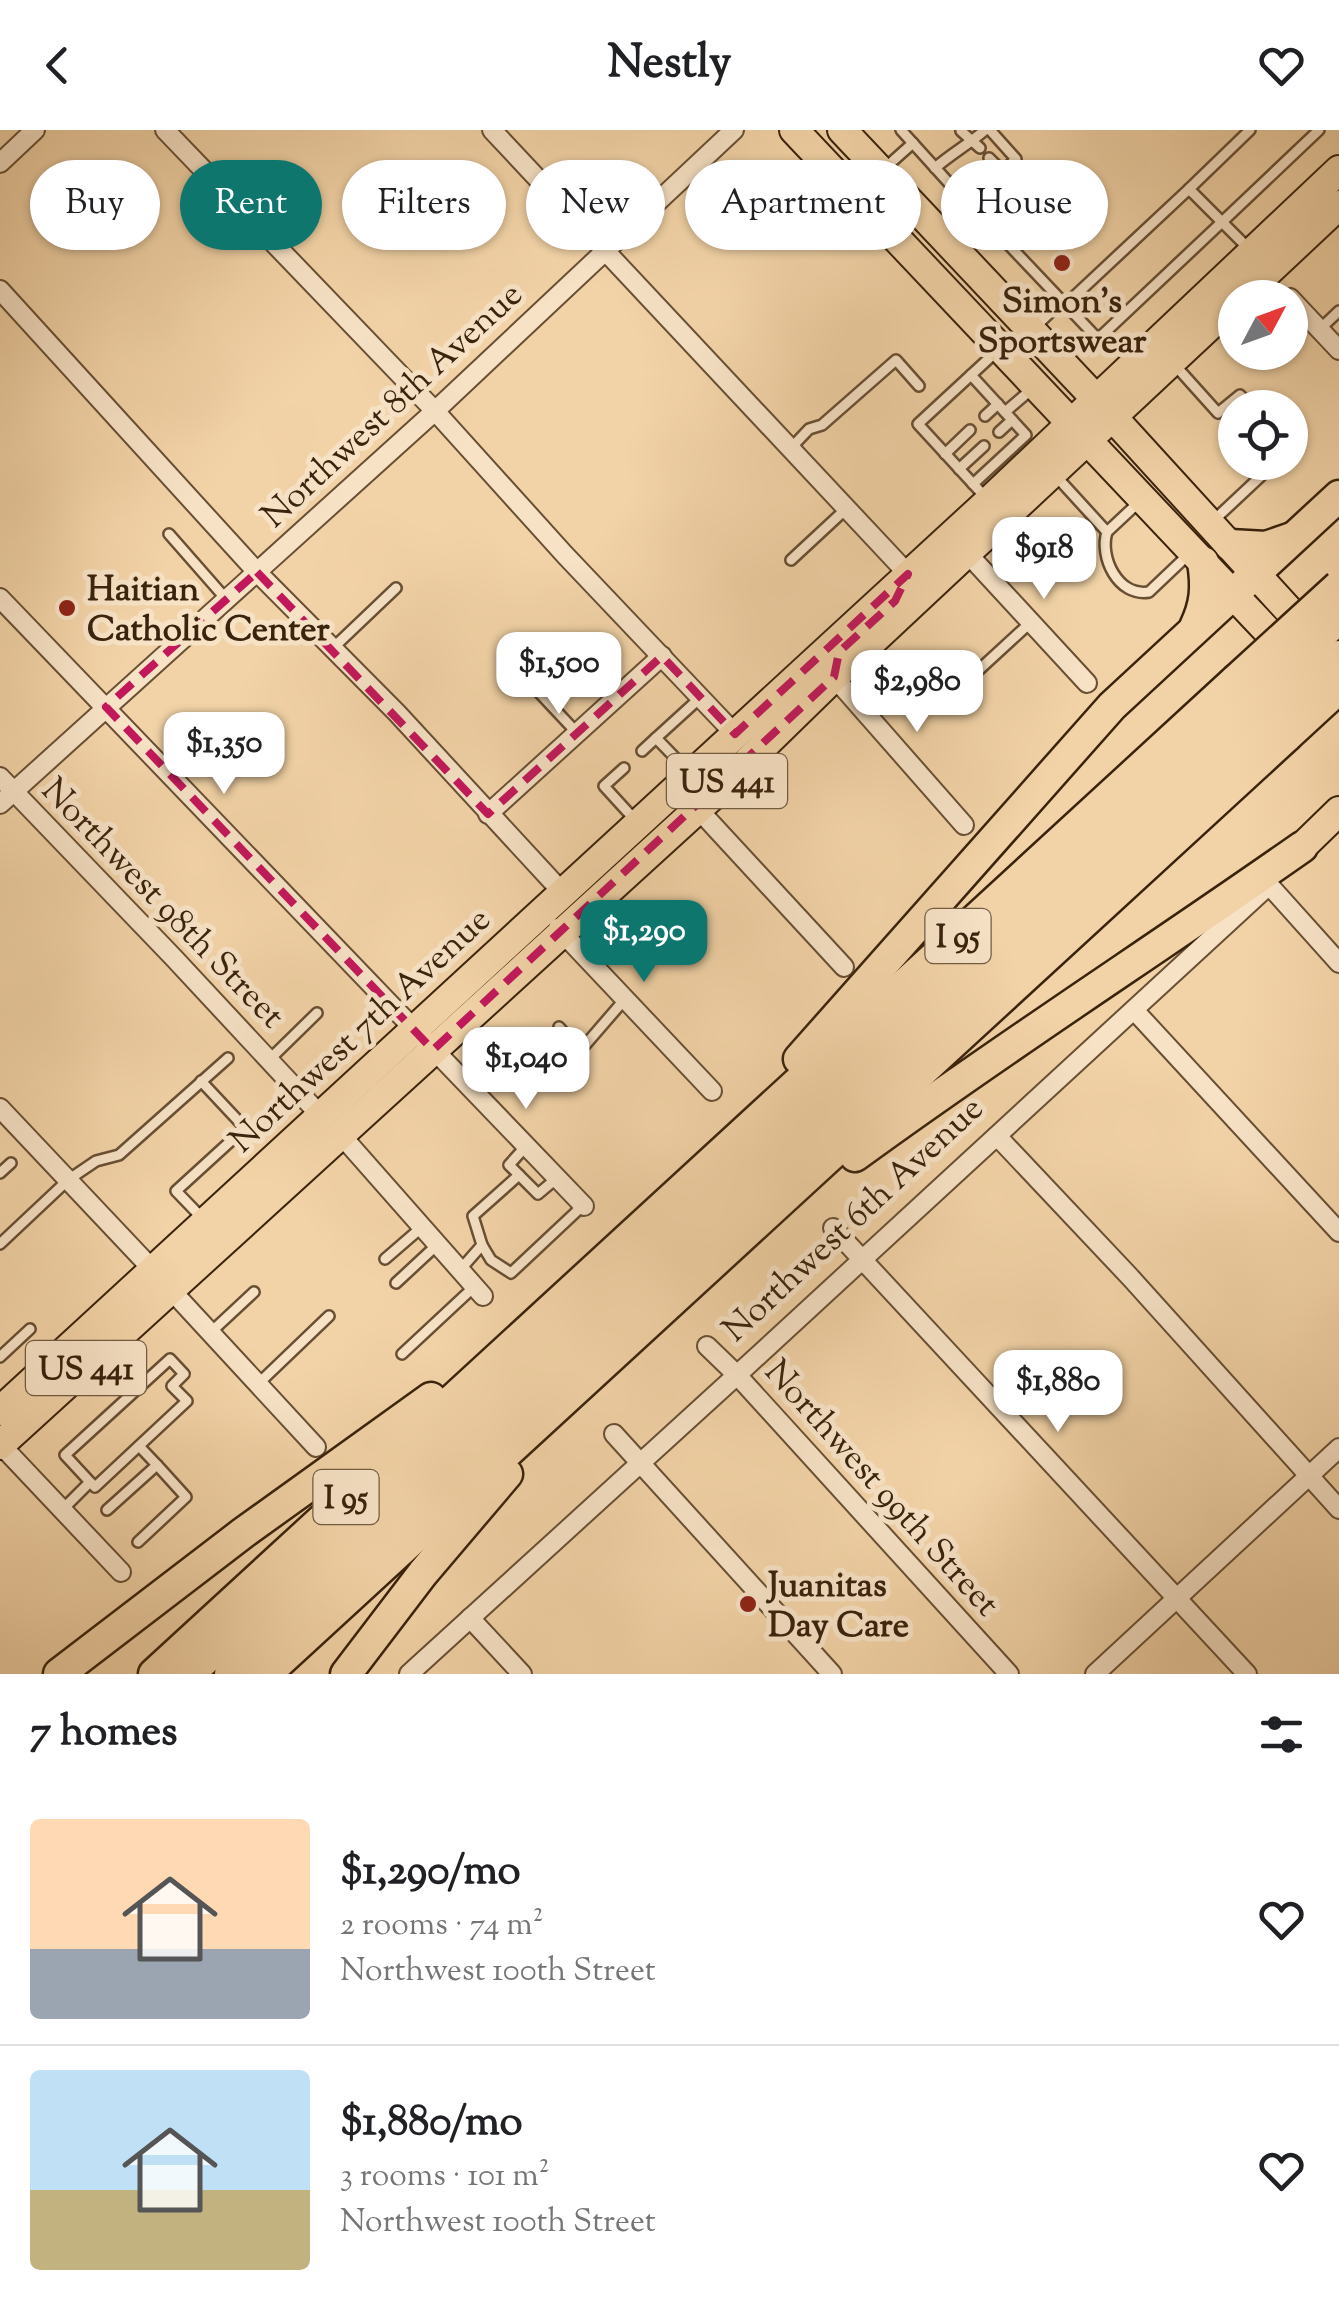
<!DOCTYPE html>
<meta charset="utf-8">
<style>
body{margin:0;font-family:"Sorts Mill Goudy",serif;background:#f2f2f2;color:#202124;height:100vh;display:flex;flex-direction:column;font-size:38px;white-space:nowrap}
*{box-sizing:border-box;margin:0}
p{font-size:32px;color:#757577}
.icon{flex:none;width:55px;height:55px;fill:none;stroke:currentColor;stroke-width:2;stroke-linecap:round;stroke-linejoin:round}
.map{position:relative;height:1544px;overflow:hidden}
.details{display:flex;flex-direction:column;background:#fff;flex:1}
.details>*{flex:none}
.hud{position:absolute;left:30px;top:30px;width:1280px;height:90px;display:flex;gap:20px}
.needle{width:65px;rotate:49deg}
.buttons{position:absolute;left:1218px;top:150px;display:grid;gap:20px}
.buttons a{display:grid;place-items:center;width:90px;height:90px;border-radius:50%;background:#fff;box-shadow:0 2px 8px #0004;font-size:50px}
.price{position:absolute;translate:-50% -85px;padding:0 22px;border-radius:20px;background:#fff;color:#222;font-size:32px;line-height:65px;filter:drop-shadow(0 2px 5px #0008)}
.price::after{content:'';position:absolute;left:50%;top:60px;width:30px;height:22px;margin-left:-15px;background:inherit;clip-path:polygon(0 0,100% 0,50% 100%)}
.price.selected{background:#0f766e;color:#fff}
ul{padding:0;list-style:none}
li{display:flex;align-items:center;gap:30px;height:250px;padding:0 30px}
li+li{border-top:2px solid #e0e0e0}
li span{display:grid;place-items:center;flex:none;width:280px;height:200px;border-radius:10px;color:#555}
li>.icon{margin-inline-start:auto}
span .icon{width:120px;height:120px;fill:#fffc;stroke-width:1}
li b{font-size:42px}
h2{display:flex;justify-content:space-between;align-items:center;height:120px;padding:0 30px;font-size:42px}
.pill{padding:0 35px;border-radius:45px;background:#fff;box-shadow:0 2px 8px #0004;font-size:35px;line-height:90px}
.pill.selected{background:#0f766e;color:#fff}
header{display:flex;justify-content:space-between;align-items:center;height:130px;padding:0 30px;background:#fff;font-size:45px;font-weight:700}
.map>svg:first-child{display:block}
.lines{fill:none;stroke-linecap:round;stroke-linejoin:round}
.lane-casing{stroke:#684f34;stroke-width:14}
.street-casing{stroke:#684f34;stroke-width:22}
.primary-casing{stroke:#3a230d;stroke-width:32}
.highway-casing{stroke:#3a230d;stroke-width:35}
.lane{stroke:#f7e2c6;stroke-width:9}
.street{stroke:#f7e2c6;stroke-width:18}
.primary{stroke:#f2d3a7;stroke-width:28}
.highway{stroke:#f2d3a7;stroke-width:30}
.highway-bridge-casing{stroke:#3a230d;stroke-width:35;stroke-linecap:butt}
.highway-bridge{stroke:#f2d3a7;stroke-width:30}
.marked{fill:none;stroke:#c2185b;stroke-width:8;stroke-dasharray:20 12;stroke-linejoin:round}
.poi-dot{fill:#8f2418;stroke:#f7e2c6;stroke-width:4}
.labels{text-anchor:middle;stroke-width:10;stroke-linejoin:round;paint-order:stroke}
.shield{fill:#f7e2c6;stroke:#735c44;stroke-width:2.5}
.shield-label{font-size:32px;font-weight:bold;fill:#3a230d}
.poi-label{font-size:35px;font-weight:bold;fill:#3a230d;stroke:#f7e2c6;text-anchor:start}
.street-label{font-size:35px;fill:#3a230d;stroke:#f7e2c6}
</style>
<header><svg class="icon" aria-label="back" viewBox="0 0 24 24"><path d="M15 5l-7 7 7 7"/></svg>Nestly<svg class="icon" aria-label="heart" viewBox="0 0 24 24"><path d="M12 20l-8-8c-3-5 5-10 8-4 3-6 11-1 8 4z"/></svg></header>
<div class="map">
<svg width="1339" height="1544" viewBox="0 0 1339 1544">
<rect width="100%" height="100%" fill="#f2d3a7"/>
<filter id="stains"><feTurbulence type="fractalNoise" baseFrequency=".002" numOctaves="4"/><feColorMatrix values="0 0 0 0 .2 0 0 0 0 .09 0 0 0 0 .02 0 0 0 .5 -.17"/></filter>
<radialGradient id="worn" r=".72"><stop offset=".6" stop-color="#630" stop-opacity="0"/><stop offset="1" stop-color="#630" stop-opacity=".3"/></radialGradient>
<g class="lines">
<defs>
<g id="lane">
<path d="M901,0l57,63 19,3 39,-37 -26,-29"/>
<path d="M1250,0l-61,59 33,33 97,-92"/>
<path d="M961,1l19,17"/>
<path d="M989,28l14,14"/>
<path d="M885,38l28,-25"/>
<path d="M935,38c16,-14 34,-24 50,-38"/>
<path d="M959,120l29,-27 74,78"/>
<path d="M1065,175l124,-116"/>
<path d="M1034,198l28,-27 36,38 124,-117 27,27"/>
<path d="M1320,199l19,-18"/>
<path d="M1174,234l44,49 22,-18 11,13"/>
<path d="M971,245l55,60 -53,49"/>
<path d="M1005,282l28,-24"/>
<path d="M985,286l13,-12"/>
<path d="M999,302l13,-12"/>
<path d="M791,318l18,-19 13,-4 74,-65 23,26"/>
<path d="M945,324l25,-24"/>
<path d="M959,339l25,-23"/>
<path d="M1055,345l52,57 31,-29"/>
<path d="M987,369l-69,-75 79,-73"/>
<path d="M1212,392l64,-60"/>
<path d="M1107,402c-8,25 11,65 42,60l40,-38"/>
<path d="M169,404l57,65"/>
<path d="M791,430l56,-52"/>
<path d="M333,518l63,-60"/>
<path d="M519,541l58,62"/>
<path d="M969,549l62,-57"/>
<path d="M642,621l14,-13"/>
<path d="M624,638l-20,18 31,34"/>
<path d="M688,641l-32,-33 45,-41"/>
<path d="M559,897l21,24 45,-52"/>
<path d="M269,930l48,-47"/>
<path d="M201,951l44,47 -69,63 28,29"/>
<path d="M526,1016l-17,19 29,29 19,-16"/>
<path d="M0,1043l11,-10"/>
<path d="M0,1114l68,-64 28,-19 23,-6 109,-97"/>
<path d="M482,1115l9,15 20,13 65,-61 6,-9"/>
<path d="M385,1129l37,-32"/>
<path d="M460,1140l22,-25 -9,-29 46,-41"/>
<path d="M396,1153l42,-39"/>
<path d="M210,1203l44,-41"/>
<path d="M402,1224l73,-68"/>
<path d="M0,1227l30,-28"/>
<path d="M258,1254l71,-68"/>
<path d="M62,1380l28,-28 -25,-27 105,-96 14,15 -12,12 15,15 -92,86 -5,-5"/>
<path d="M107,1380l50,-45 -18,-19"/>
<path d="M138,1412l48,-45 -29,-32"/>
</g>
<g id="street">
<path d="M165,0l270,281 130,144 170,179"/>
<path d="M492,0l416,444"/>
<path d="M0,33l35,-33"/>
<path d="M0,160l257,282 140,141 166,180"/>
<path d="M1290,168l49,52"/>
<path d="M967,423l120,130"/>
<path d="M0,468l584,608"/>
<path d="M834,547l130,148"/>
<path d="M0,647l173,180 148,159"/>
<path d="M0,674l435,-393 299,-281"/>
<path d="M698,679l146,158"/>
<path d="M488,684l174,-158"/>
<path d="M1269,755l70,78"/>
<path d="M558,798l154,163"/>
<path d="M1134,880l205,222"/>
<path d="M0,978l153,162"/>
<path d="M341,1005l142,161"/>
<path d="M997,1006l133,141 209,232"/>
<path d="M833,1098l414,446"/>
<path d="M171,1160l145,157"/>
<path d="M707,1216l30,29 272,299"/>
<path d="M614,1304l218,240"/>
<path d="M0,1314l121,128"/>
<path d="M470,1488l52,56"/>
<path d="M409,1544l328,-299 532,-490"/>
<path d="M1095,1544l244,-226"/>
</g>
<g id="primary">
<path d="M794,0l500,529"/>
<path d="M842,0l255,270 218,239"/>
<path d="M1240,168l99,-93"/>
<path d="M1302,717l37,-36"/>
<path d="M0,1281l989,-910 350,-331"/>
<path d="M0,1315l709,-646 125,-122 401,-375"/>
</g>
<g id="highway">
<path d="M1230,415l36,2 26,-9"/>
<path d="M1195,497c11,-23 12,-40 8,-65"/>
<path d="M799,929l313,-353 227,-210"/>
<path d="M855,1026c146,-107 299,-205 447,-309"/>
<path d="M59,1544l184,-141 188,-135"/>
<path d="M154,1544l1082,-994"/>
<path d="M189,1544l1063,-976"/>
<path d="M230,1544l1042,-956"/>
<path d="M266,1544l1021,-938"/>
<path d="M346,1544l77,-101 84,-99"/>
</g>
</defs>
<use href="#lane" class="lane-casing"/>
<use href="#street" class="street-casing"/>
<use href="#primary" class="primary-casing"/>
<use href="#highway" class="highway-casing"/>
<use href="#lane" class="lane"/>
<use href="#street" class="street"/>
<use href="#primary" class="primary"/>
<use href="#highway" class="highway"/>
<defs>
<g id="highway-bridge">
<path d="M1236,550l103,-94"/>
<path d="M1252,568l87,-80"/>
<path d="M1272,588l67,-62"/>
<path d="M1287,606l52,-48"/>
</g>
</defs>
<use href="#highway-bridge" class="highway-bridge-casing"/>
<use href="#highway-bridge" class="highway-bridge"/>
</g>
<path class="marked" d="M257,442l231,242 174,-158 73,78 173,-160 -13,27 -56,51 -5,25 -401,373 -327,-343z"/>
<g class="poi-dot">
<circle cx="1062" cy="133" r="10"/>
<circle cx="67" cy="478" r="10"/>
<circle cx="748" cy="1474" r="10"/>
</g>
<g class="labels">
<g class="shield">
<rect x="667" y="624" width="120" height="54" rx="8"/>
<rect x="925.5" y="779" width="65" height="54" rx="8"/>
<rect x="26" y="1211" width="120" height="54" rx="8"/>
<rect x="313.5" y="1340" width="65" height="54" rx="8"/>
</g>
<g class="shield-label">
<text x="727" y="662">US 441</text>
<text x="958" y="817">I 95</text>
<text x="86" y="1249">US 441</text>
<text x="346" y="1378">I 95</text>
</g>
<g class="poi-label">
<text x="1062" y="182" text-anchor="middle">Simon's<tspan x="1062" dy="40">Sportswear</tspan></text>
<text x="87" y="470">Haitian<tspan x="87" dy="40">Catholic Center</tspan></text>
<text x="768" y="1466">Juanitas<tspan x="768" dy="40">Day Care</tspan></text>
</g>
<g class="street-label">
<text transform="translate(391 274) rotate(-43)" y="12">Northwest 8th Avenue</text>
<text transform="translate(164 772) rotate(46)" y="12">Northwest 98th Street</text>
<text transform="translate(359 899) rotate(-43)" y="12">Northwest 7th Avenue</text>
<text transform="translate(852 1088) rotate(-43)" y="12">Northwest 6th Avenue</text>
<text transform="translate(883 1357) rotate(48)" y="12">Northwest 99th Street</text>
</g>
</g>
<rect width="100%" height="100%" filter="url(#stains)"/>
<rect width="100%" height="100%" fill="url(#worn)"/>
</svg>
<div class="buttons">
<a><svg class="needle" viewBox="-14 -14 28 28"><path d="M0-13l5 13h-10z" fill="#e53935"/><path d="M0 13l5-13h-10z" fill="#757577"/></svg></a>
<a><svg class="icon" aria-label="locate" viewBox="0 0 24 24"><circle cx="12" cy="12" r="6"/><path d="M12 2v4M12 18v4M2 12h4M18 12h4"/></svg></a>
</div>
<b class="price" style="left:1044px;top:472px">$918</b>
<b class="price" style="left:559px;top:587px">$1,500</b>
<b class="price" style="left:917px;top:605px">$2,980</b>
<b class="price" style="left:224px;top:667px">$1,350</b>
<b class="price selected" style="left:644px;top:855px">$1,290</b>
<b class="price" style="left:526px;top:982px">$1,040</b>
<b class="price" style="left:1058px;top:1305px">$1,880</b>
<div class="hud">
<a class="pill">Buy</a>
<a class="pill selected">Rent</a>
<a class="pill">Filters</a>
<a class="pill">New</a>
<a class="pill">Apartment</a>
<a class="pill">House</a>
</div>
</div>
<section class="details">
<h2>7 homes<svg class="icon" aria-label="filters" viewBox="0 0 24 24"><path d="M4 7h16M4 17h16"/><circle cx="9" cy="7" r="2"/><circle cx="15" cy="17" r="2"/></svg></h2>
<ul>
<li><span style="background:linear-gradient(#ffd9b3 65%,#9aa5b1 0)"><svg class="icon" aria-label="home" viewBox="0 0 24 24"><path d="M3 11l9-7 9 7M6 9v11h12V9"/></svg></span><div><b>$1,290/mo</b><p>2 rooms · 74 m²</p><p>Northwest 100th Street</p></div><svg class="icon" aria-label="heart" viewBox="0 0 24 24"><path d="M12 20l-8-8c-3-5 5-10 8-4 3-6 11-1 8 4z"/></svg></li>
<li><span style="background:linear-gradient(#bfe0f5 60%,#c2b280 0)"><svg class="icon" aria-label="home" viewBox="0 0 24 24"><path d="M3 11l9-7 9 7M6 9v11h12V9"/></svg></span><div><b>$1,880/mo</b><p>3 rooms · 101 m²</p><p>Northwest 100th Street</p></div><svg class="icon" aria-label="heart" viewBox="0 0 24 24"><path d="M12 20l-8-8c-3-5 5-10 8-4 3-6 11-1 8 4z"/></svg></li>
</ul>
</section>
